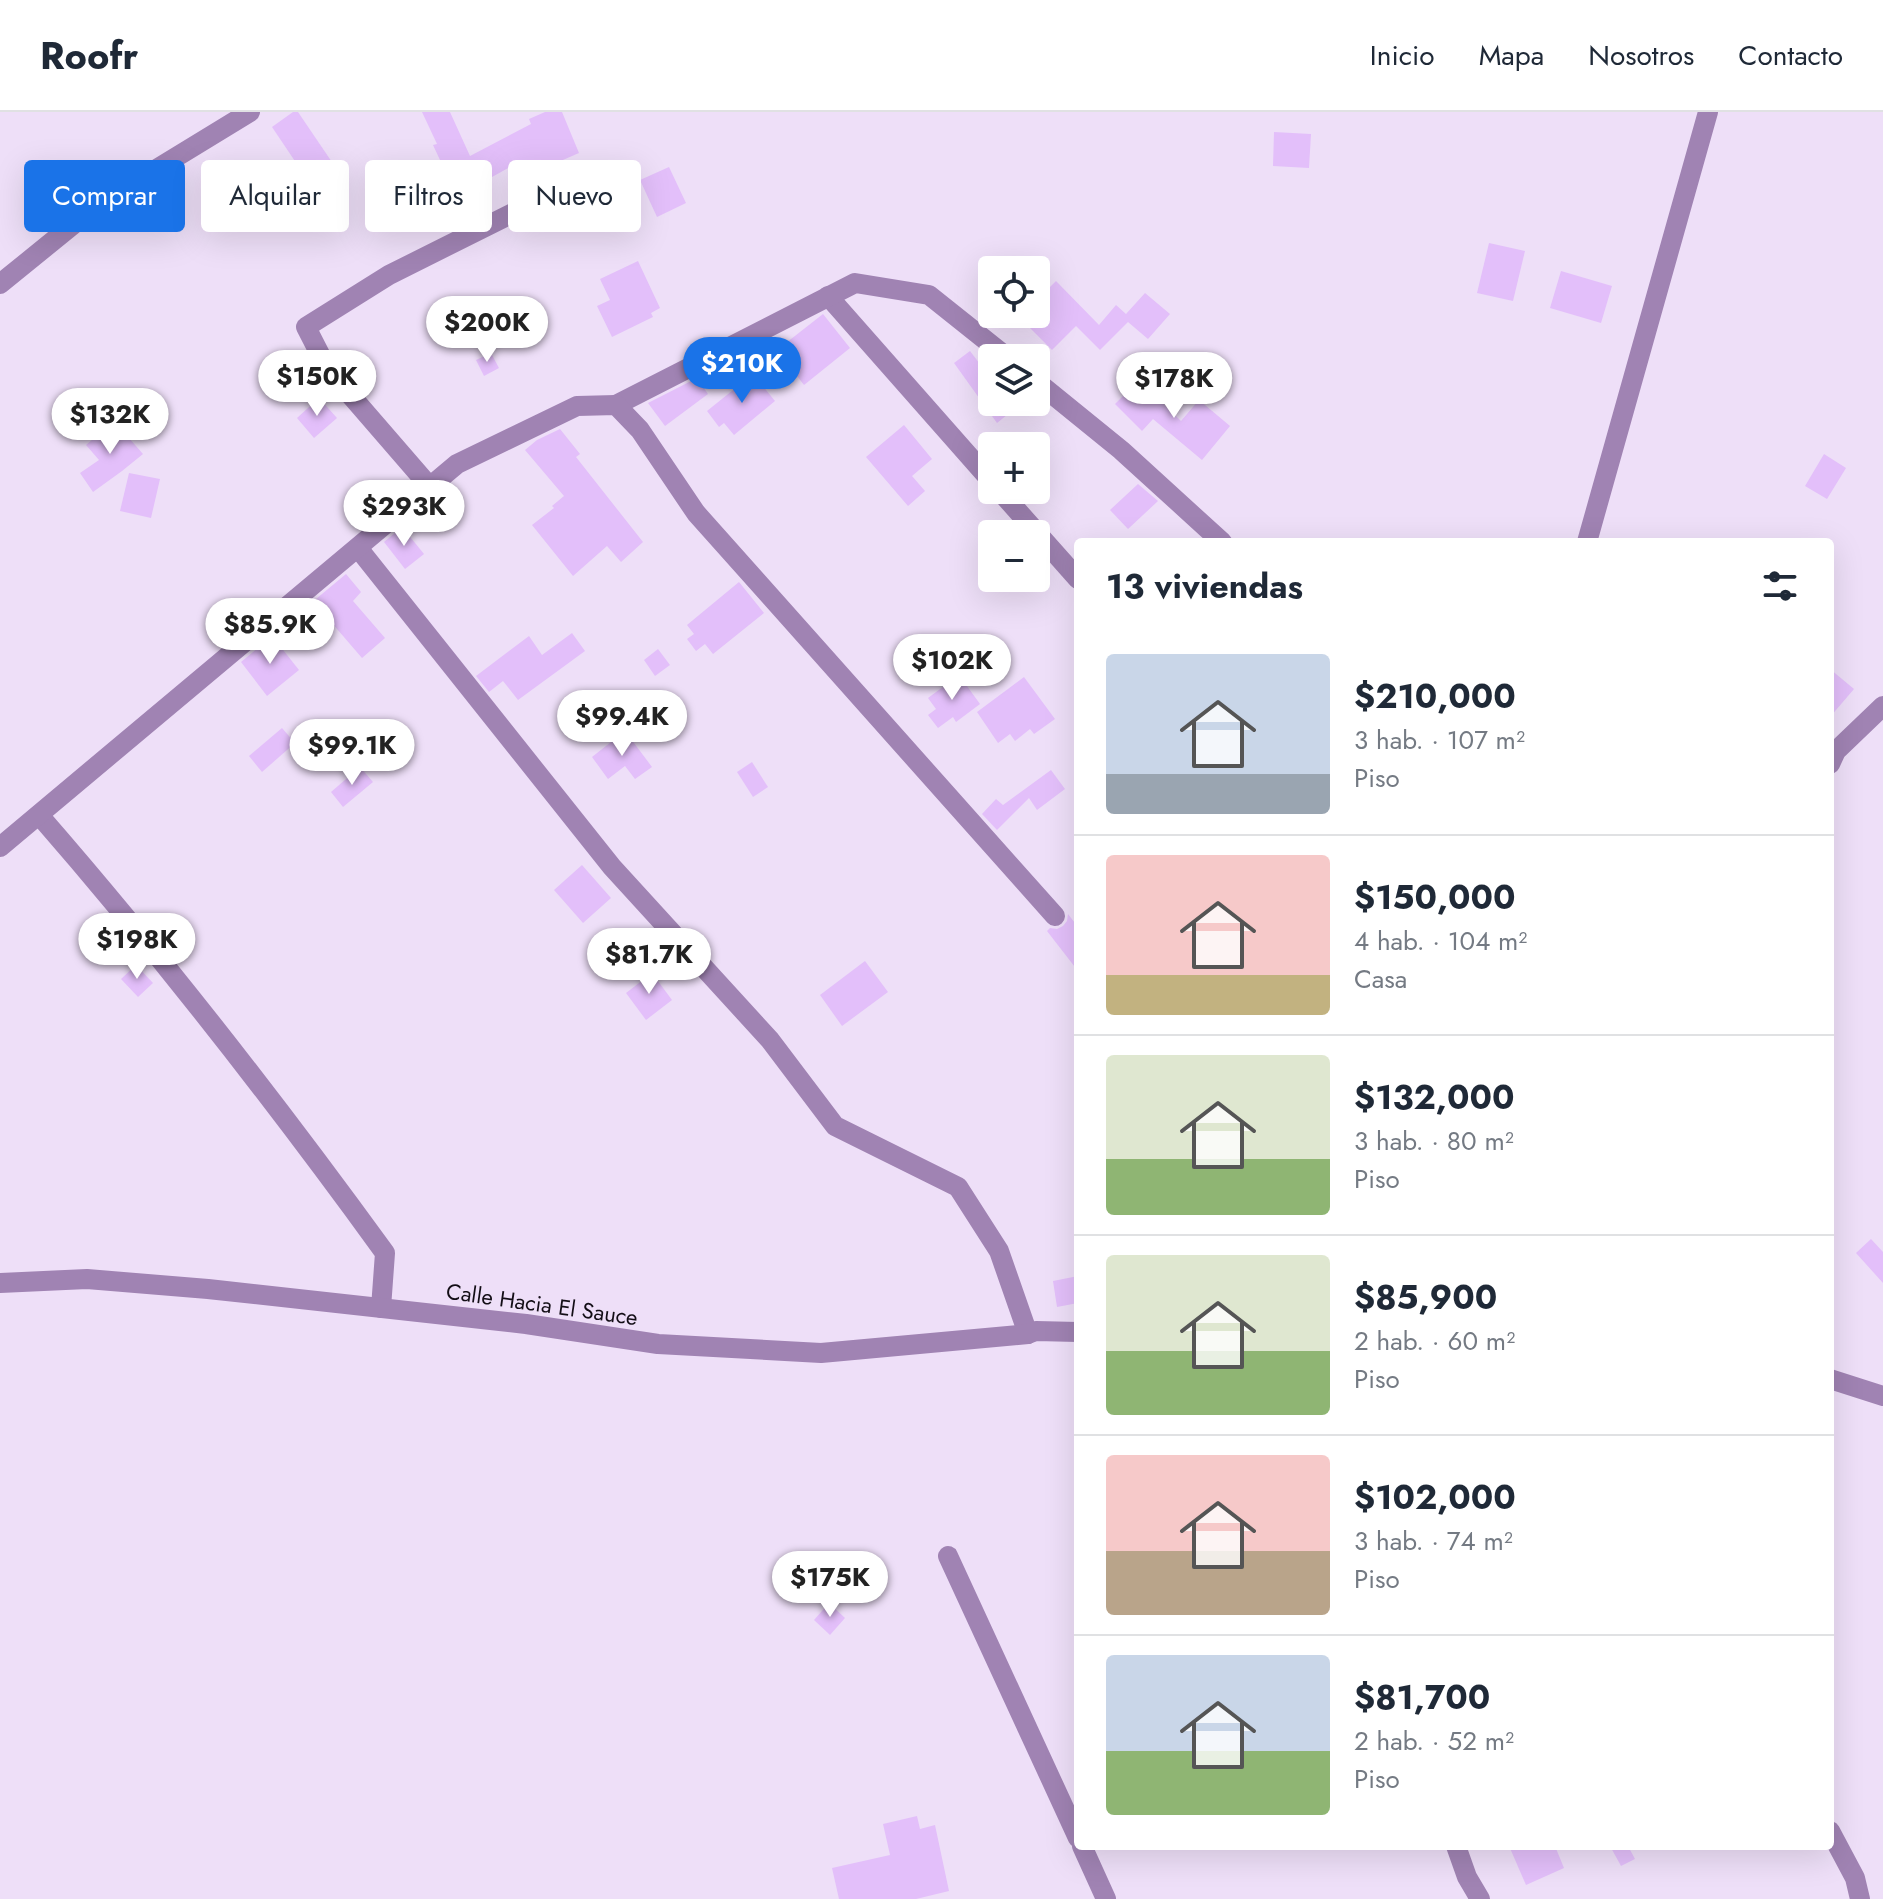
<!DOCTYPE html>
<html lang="es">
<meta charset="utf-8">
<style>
body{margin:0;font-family:Jost,sans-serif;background:#f2f2f3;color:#1f2937;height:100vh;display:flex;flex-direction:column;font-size:30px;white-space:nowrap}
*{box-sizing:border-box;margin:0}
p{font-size:26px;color:#747a83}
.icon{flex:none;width:44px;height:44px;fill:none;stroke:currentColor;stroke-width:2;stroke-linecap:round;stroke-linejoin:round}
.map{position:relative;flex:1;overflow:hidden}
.side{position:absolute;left:1074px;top:426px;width:760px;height:1312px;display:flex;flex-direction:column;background:#fff;border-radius:8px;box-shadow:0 8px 32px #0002}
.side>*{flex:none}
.guide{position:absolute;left:24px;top:48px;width:760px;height:72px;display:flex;gap:16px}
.controls{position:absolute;left:978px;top:144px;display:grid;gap:16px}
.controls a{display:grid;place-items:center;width:72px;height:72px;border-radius:8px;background:#fff;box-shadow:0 8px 32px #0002;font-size:40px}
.price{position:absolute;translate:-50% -68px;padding:0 18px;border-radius:28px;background:#fff;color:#222;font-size:26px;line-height:52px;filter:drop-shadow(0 2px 4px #0008)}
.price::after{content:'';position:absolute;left:50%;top:48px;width:24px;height:18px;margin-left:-12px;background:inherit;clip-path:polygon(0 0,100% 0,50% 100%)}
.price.active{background:#1a73e8;color:#fff}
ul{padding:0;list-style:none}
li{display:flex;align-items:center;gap:24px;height:200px;padding:0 32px}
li+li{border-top:2px solid #e0e1e3}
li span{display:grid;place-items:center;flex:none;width:224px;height:160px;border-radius:8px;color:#555}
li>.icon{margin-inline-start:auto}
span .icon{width:96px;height:96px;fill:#fffc;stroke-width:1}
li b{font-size:34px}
h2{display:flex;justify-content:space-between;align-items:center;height:96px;padding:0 32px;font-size:34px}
.pill{padding:0 28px;border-radius:8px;background:#fff;box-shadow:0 8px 32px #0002;font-size:28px;line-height:72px}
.pill.active{background:#1a73e8;color:#fff}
header{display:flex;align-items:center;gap:48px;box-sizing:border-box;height:112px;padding:0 40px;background:#fff;border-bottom:2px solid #e0e1e3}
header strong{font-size:38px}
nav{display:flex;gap:44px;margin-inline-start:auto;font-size:28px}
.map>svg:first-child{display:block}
.building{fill:#e3bffa}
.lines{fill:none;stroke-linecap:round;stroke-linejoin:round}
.minor{stroke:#a083b3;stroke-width:20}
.labels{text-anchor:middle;stroke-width:6;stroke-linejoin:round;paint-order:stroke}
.street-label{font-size:22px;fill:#130e16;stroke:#eedff8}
</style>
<header>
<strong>Roofr</strong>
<nav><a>Inicio</a><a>Mapa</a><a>Nosotros</a><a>Contacto</a></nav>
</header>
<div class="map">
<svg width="1883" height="1787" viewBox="0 0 1883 1787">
<rect width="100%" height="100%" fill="#eedff8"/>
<g class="building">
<path d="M293,0h5l40,59 -25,17 -41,-61z"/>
<path d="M422,0h28l20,44 61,-32 -2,-5 16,-7h17l17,41 -30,13 -2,-4 -25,12 -5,-11 -34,19 4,11 -26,12 -28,-60 4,-1z"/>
<path d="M1274,20l37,2 -2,34 -36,-2z"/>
<path d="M669,55l17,36 -29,14 -17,-37z"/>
<path d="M1489,131l36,8 -12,50 -36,-8z"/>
<path d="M638,149l22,47 -9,5 2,4 -41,20 -15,-31 13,-6 -10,-21z"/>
<path d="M1561,159l51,15 -11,37 -51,-15z"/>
<path d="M1056,169l43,44 17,-20 10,9 19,-21 25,21 -22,25 -20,-17 -28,28 -24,-24 -24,24 -36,-36h20v-13z"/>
<path d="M823,202l27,34 -46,37 -27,-35z"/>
<path d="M970,239l16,21 6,-4v34h31l-26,21 -43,-60z"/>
<path d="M491,241l8,15 -15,8 -8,-16z"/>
<path d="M753,262l22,27 -41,34 -10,-12 -5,4 -12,-16z"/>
<path d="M697,266l11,16 -43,32 -17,-23z"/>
<path d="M1139,268l42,41 18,-21 31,26 -28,34 -49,-41 -11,12 -27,-27z"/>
<path d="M319,286l18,20 -23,20 -17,-20z"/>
<path d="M114,309l29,33 -21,17 -29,21 -13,-19 19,-13 -13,-15z"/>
<path d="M904,313l28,34 -20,17 13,15 -17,15 -42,-49z"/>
<path d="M560,317l20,25 -4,3 67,85 -22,20 -14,-16 -34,30 -41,-51 22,-17 -2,-2 12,-10 -39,-46 12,-10z"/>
<path d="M1824,342l22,14 -19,31 -22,-13z"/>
<path d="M129,361l31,6 -9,39 -31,-7z"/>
<path d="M1138,372l20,17 -30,28 -18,-19z"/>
<path d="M402,415l22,27 -19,15 -21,-27z"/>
<path d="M346,462l15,18 -8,9 32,37 -23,20 -31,-36 -9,9 -24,-4 6,-18z"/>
<path d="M739,470l25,31 -51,41 -8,-10 -9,7 -9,-12 7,-5 -7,-9z"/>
<path d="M572,521l13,18 -67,49 -15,-19 -14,11 -13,-16 53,-40 13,19z"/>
<path d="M272,524l27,34 -32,26 -26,-34z"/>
<path d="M658,537l12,16 -15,11 -11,-16z"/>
<path d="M1830,557l24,20 -24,28z"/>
<path d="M959,563l21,29 -24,18 -3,-5 -15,11 -10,-13 8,-6 -8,-11z"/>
<path d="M1024,565l31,42 -21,15 -4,-5 -15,12 -5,-7 -12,9 -21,-31z"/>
<path d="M282,616l13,15 -33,29 -13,-16z"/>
<path d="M625,619l27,36 -17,12 -10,-13 -17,13 -16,-22z"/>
<path d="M752,650l16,25 -15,10 -16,-25z"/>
<path d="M360,655l13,15 -30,25 -12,-15z"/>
<path d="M1051,658l14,19 -28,21 -8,-12 -32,32 -15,-16 14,-15 7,6z"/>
<path d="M582,753l29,33 -28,25 -29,-33z"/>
<path d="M1068,802l10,13v44l-31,-40 3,-3 7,1 6,-3 4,-5z"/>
<path d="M865,849l23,31 -46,34 -22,-31z"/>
<path d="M136,853l17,18 -15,14 -17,-18z"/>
<path d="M652,861l20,27 -26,20 -20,-27z"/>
<path d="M1871,1127l12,13v31l-27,-30z"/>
<path d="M1078,1164v27l-21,4 -4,-26z"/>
<path d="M829,1491l16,15 -15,17 -16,-15z"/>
<path d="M917,1704l3,13 15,-4 14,66 -33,8h-77l-7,-31 58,-13 -7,-31z"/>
<path d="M1509,1734h46l9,22 -38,17z"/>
<path d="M1610,1734h18l7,13 -14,7z"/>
</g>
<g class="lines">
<g class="minor">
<path d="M0,172l96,-78 154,-94"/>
<path d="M828,184l164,186"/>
<path d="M1036,269l85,69 101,92"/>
<path d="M616,293l239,-122 74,12 79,63"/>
<path d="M430,375l-103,-119 -21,-41 83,-52 188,-94"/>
<path d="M999,378l79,89"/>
<path d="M1587,430l121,-430"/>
<path d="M358,436l254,319 158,173 65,86 123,61 41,64 29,83"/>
<path d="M1830,652l6,-13 47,-45"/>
<path d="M39,703c122,140 237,288 346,438l-4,55"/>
<path d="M0,735l457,-383 120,-58 39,-1 24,25 56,83 359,403"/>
<path d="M0,1171l87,-4 121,10 318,35 132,20 163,9 207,-19 8,-3 42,1"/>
<path d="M1830,1267l53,17"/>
<path d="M948,1444l130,282"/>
<path d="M1830,1719l25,47 5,21"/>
<path d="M1082,1734l24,53"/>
<path d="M1456,1734l11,31 13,22"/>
</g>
</g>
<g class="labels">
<g class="street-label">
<text transform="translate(542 1192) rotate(8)" y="8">Calle Hacia El Sauce</text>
</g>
</g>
</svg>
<div class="controls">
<a><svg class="icon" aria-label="locate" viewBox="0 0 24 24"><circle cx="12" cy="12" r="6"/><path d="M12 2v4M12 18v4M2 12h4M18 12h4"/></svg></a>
<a><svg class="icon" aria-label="layers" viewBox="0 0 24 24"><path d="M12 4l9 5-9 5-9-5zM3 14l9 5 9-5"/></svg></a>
<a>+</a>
<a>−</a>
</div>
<b class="price" style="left:487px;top:252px">$200K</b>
<b class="price active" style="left:742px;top:293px">$210K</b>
<b class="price" style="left:317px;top:306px">$150K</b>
<b class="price" style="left:1174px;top:308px">$178K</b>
<b class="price" style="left:110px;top:344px">$132K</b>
<b class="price" style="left:404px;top:436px">$293K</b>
<b class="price" style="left:270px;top:554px">$85.9K</b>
<b class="price" style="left:952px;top:590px">$102K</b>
<b class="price" style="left:622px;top:646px">$99.4K</b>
<b class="price" style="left:352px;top:675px">$99.1K</b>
<b class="price" style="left:137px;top:869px">$198K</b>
<b class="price" style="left:649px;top:884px">$81.7K</b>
<b class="price" style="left:830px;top:1507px">$175K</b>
<div class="guide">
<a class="pill active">Comprar</a>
<a class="pill">Alquilar</a>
<a class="pill">Filtros</a>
<a class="pill">Nuevo</a>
</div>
<section class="side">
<h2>13 viviendas<svg class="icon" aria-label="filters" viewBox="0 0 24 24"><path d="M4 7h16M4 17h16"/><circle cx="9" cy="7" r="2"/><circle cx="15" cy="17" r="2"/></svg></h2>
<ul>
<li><span style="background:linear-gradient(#c9d6e8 75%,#9aa5b1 0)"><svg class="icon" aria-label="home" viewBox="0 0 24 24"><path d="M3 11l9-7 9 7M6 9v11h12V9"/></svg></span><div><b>$210,000</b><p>3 hab. · 107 m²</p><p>Piso</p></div></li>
<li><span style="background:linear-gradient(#f6c9c9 75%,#c2b280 0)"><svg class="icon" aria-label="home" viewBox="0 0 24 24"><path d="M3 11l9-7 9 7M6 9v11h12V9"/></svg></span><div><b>$150,000</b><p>4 hab. · 104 m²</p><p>Casa</p></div></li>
<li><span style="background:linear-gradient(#dfe7d0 65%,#8fb573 0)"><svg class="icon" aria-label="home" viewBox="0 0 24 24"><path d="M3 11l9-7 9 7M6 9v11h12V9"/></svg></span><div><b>$132,000</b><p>3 hab. · 80 m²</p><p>Piso</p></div></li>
<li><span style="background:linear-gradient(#dfe7d0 60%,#8fb573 0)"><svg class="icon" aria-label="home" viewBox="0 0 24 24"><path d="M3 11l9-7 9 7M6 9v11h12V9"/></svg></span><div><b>$85,900</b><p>2 hab. · 60 m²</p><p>Piso</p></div></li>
<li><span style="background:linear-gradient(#f6c9c9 60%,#b9a48a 0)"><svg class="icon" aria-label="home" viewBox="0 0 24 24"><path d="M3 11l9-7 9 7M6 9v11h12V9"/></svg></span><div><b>$102,000</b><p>3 hab. · 74 m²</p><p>Piso</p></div></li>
<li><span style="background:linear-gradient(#c9d6e8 60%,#8fb573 0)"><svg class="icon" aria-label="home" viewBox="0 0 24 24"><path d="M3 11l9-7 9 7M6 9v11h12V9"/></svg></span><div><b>$81,700</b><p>2 hab. · 52 m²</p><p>Piso</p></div></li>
</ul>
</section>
</div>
